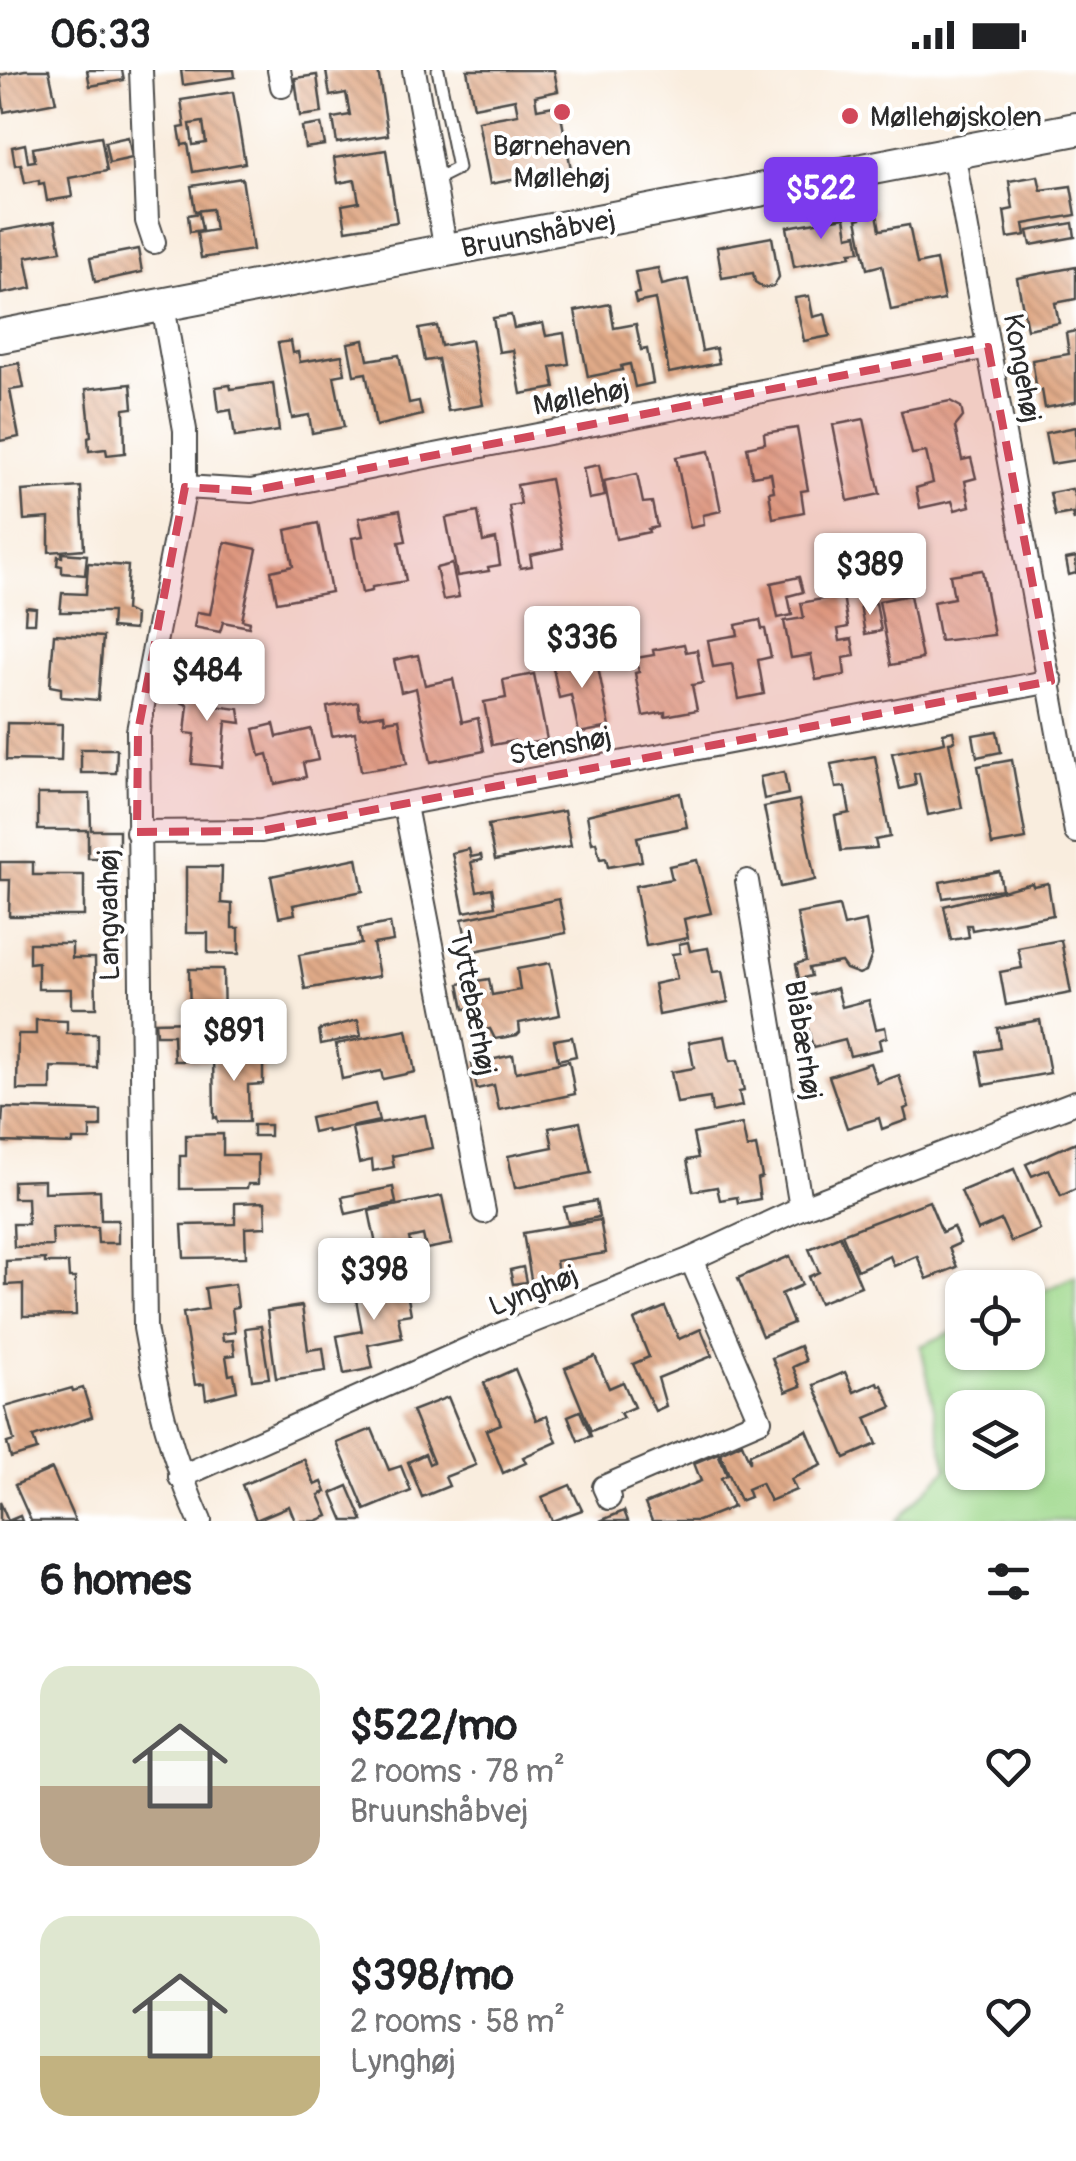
<!DOCTYPE html>
<meta charset="utf-8">
<style>
body{margin:0;font-family:Pangolin,sans-serif;background:#f2f2f2;color:#202124;height:100vh;display:flex;flex-direction:column;font-size:38px;white-space:nowrap}
*{box-sizing:border-box;margin:0}
p{font-size:32px;color:#757577}
.icon{flex:none;width:55px;height:55px;fill:none;stroke:currentColor;stroke-width:2;stroke-linecap:round;stroke-linejoin:round}
.map{position:relative;height:1451px;overflow:hidden}
.panel{display:flex;flex-direction:column;background:#fff;flex:1}
.panel>*{flex:none}
.buttons{position:absolute;left:945px;top:1200px;display:grid;gap:20px}
.buttons a{display:grid;place-items:center;width:100px;height:100px;border-radius:20px;background:#fff;box-shadow:0 2px 8px #0004;font-size:50px}
.price{position:absolute;translate:-50% -85px;padding:0 22px;border-radius:10px;background:#fff;color:#222;font-size:32px;line-height:65px;filter:drop-shadow(0 2px 5px #0008)}
.price::after{content:'';position:absolute;left:50%;top:60px;width:30px;height:22px;margin-left:-15px;background:inherit;clip-path:polygon(0 0,100% 0,50% 100%)}
.price.current{background:#7c3aed;color:#fff}
ul{padding:0;list-style:none}
li{display:flex;align-items:center;gap:30px;height:250px;padding:0 40px}
li span{display:grid;place-items:center;flex:none;width:280px;height:200px;border-radius:30px;color:#555}
li>.icon{margin-inline-start:auto}
span .icon{width:120px;height:120px;fill:#fffc;stroke-width:1}
li b{font-size:42px}
h2{display:flex;justify-content:space-between;align-items:center;height:120px;padding:0 40px;font-size:42px}
.status{display:flex;justify-content:space-between;align-items:center;height:70px;padding:0 50px;background:#fff;direction:ltr}
.status svg{height:28px;fill:currentColor}
.map>svg:first-child{display:block}
.grass{fill:#9ed88b;stroke:#64825b;stroke-width:2.5;fill-rule:evenodd}
.building{fill:url(#building-back-hatch);fill-rule:evenodd}
.lines{fill:none;stroke-linecap:round;stroke-linejoin:round}
.lane-casing{stroke:#4a4846;stroke-width:15}
.street-casing{stroke:#4a4846;stroke-width:26}
.secondary-casing{stroke:#4a4846;stroke-width:36}
.lane{stroke:#fff;stroke-width:11}
.street{stroke:#fff;stroke-width:22}
.secondary{stroke:#fff;stroke-width:32}
.marked{fill:#d1495b;fill-opacity:0.2;stroke:#d1495b;stroke-width:8;stroke-dasharray:20 12;stroke-linejoin:round}
.poi-dot{fill:#d1495b;stroke:#fff;stroke-width:4}
.labels{text-anchor:middle;stroke-width:8;stroke-linejoin:round;paint-order:stroke}
.poi-label{font-size:28px;fill:#2b2b2b;stroke:#fff;text-anchor:start}
.street-label{font-size:28px;fill:#2b2b2b;stroke:#fff}
</style>
<div class="status"><b>06:33</b><svg viewBox="0 0 49 12"><path d="M0 12V9h3v3zM5 12V6h3v6zM10 12V3h3v9zM15 12V0h3v12zM26 1h20v11H26zM47 4h2v5h-2z"/></svg></div>
<div class="map">
<svg width="1076" height="1451" viewBox="0 0 1076 1451">
<defs>
<pattern id="building-back-hatch" width="6" height="6" patternUnits="userSpaceOnUse" patternTransform="scale(2.5)"><rect width="6" height="6" fill="#e1ab89"/><path d="M-1 5l2 2M0 0l6 6M5-1l2 2" fill="none" stroke="#b78b70"/></pattern>
</defs>
<rect width="100%" height="100%" fill="#fff"/>
<filter id="ink" filterUnits="userSpaceOnUse"><feTurbulence type="fractalNoise" baseFrequency=".01" numOctaves="2"/><feDisplacementMap in="SourceGraphic" scale="20" xChannelSelector="R" yChannelSelector="G"/><feConvolveMatrix kernelMatrix="1 2 1 2 8 2 1 2 1" color-interpolation-filters="sRGB"/></filter>
<filter id="wash" filterUnits="userSpaceOnUse"><feTurbulence type="fractalNoise" baseFrequency=".0048" numOctaves="4" result="noise"/><feDisplacementMap in="SourceGraphic" scale="40" xChannelSelector="R" yChannelSelector="G"/><feGaussianBlur stdDeviation="2.25" result="paint"/><feColorMatrix in="noise" values="0 0 0 0 0 0 0 0 0 0 0 0 0 0 0 0 0 1.4 0 .05"/><feComposite in="paint" operator="in"/></filter>
<g filter="url(#wash)">
<rect width="100%" height="100%" fill="#f9edde"/>
<path class="grass" d="M1076,1206v245h-180l51,-52 -26,-123 41,-19v25h66v-54zM962,1338h66v64h-66z"/>
<g id="blocks">
<g class="building">
<path d="M25,0h24l7,32 -52,10 -4,-37z"/>
<path d="M87,0h35l2,10 -34,6z"/>
<path d="M181,0h53l1,7 -52,8z"/>
<path d="M378,0l10,65 -51,8 -4,-25 17,-3 -4,-22 -16,3 -4,-25z"/>
<path d="M467,0h87l4,21 -23,5 2,13 22,-4 12,64 -81,15 -12,-63 40,-7 -3,-15 -41,8z"/>
<path d="M317,5l5,38 -22,3 -5,-38z"/>
<path d="M233,22l12,71 -52,9 -5,-28 -6,1 -3,-17 6,-1 -4,-27zM203,52l3,21 -13,2 -3,-21z"/>
<path d="M321,54l4,21 -20,3 -3,-21z"/>
<path d="M101,66l6,35 -38,7 3,19 -25,4 -3,-18 -5,1v-4l-14,3 -4,-19 -6,1 -3,-18 13,-3 3,18 7,-1 -2,-13z"/>
<path d="M128,67l4,21 -23,5 -4,-21z"/>
<path d="M386,80l11,72 -51,8 -4,-25 17,-3 -4,-22 -17,3 -4,-25z"/>
<path d="M1038,106l3,14 30,-4 5,29 -52,9 2,11 -18,3 -4,-27 9,-2 -4,-28z"/>
<path d="M242,108l11,72 -52,8 -4,-25 18,-3 -3,-21 -17,2 -4,-25z"/>
<path d="M876,138l4,22 29,-5 8,39 19,-4 8,40 -53,10 -9,-45 -15,4 -10,-50 4,-1 -1,-7z"/>
<path d="M199,143l3,17 -12,2 -2,-17z"/>
<path d="M845,147l3,19 9,-2 3,17 -10,1 1,4 -57,11 -7,-40z"/>
<path d="M55,151l6,30 -35,6 6,31 -31,6 -1,-63z"/>
<path d="M1073,153l2,14 -44,8 -3,-14z"/>
<path d="M772,167l7,40 -5,9 -10,2 -9,-6 -2,-9 -31,5 -5,-31z"/>
<path d="M138,179l4,23 -47,10 -5,-24z"/>
<path d="M1076,197v32l-21,4 4,20 -32,6 -10,-51z"/>
<path d="M658,198l4,17 26,-6 14,72 14,-3 3,15 -50,10 -14,-74 -19,4 -2,-9 5,-1 -4,-21z"/>
<path d="M809,226l4,21 12,-3 5,22 -26,5 -9,-43z"/>
<path d="M610,234l4,24 22,-4 5,26 6,-1 6,34 -18,4 -5,-23 -9,2 1,4 -34,7 -13,-66z"/>
<path d="M511,245l3,13 29,-5 3,13 18,-3 5,31 -18,3 4,21 -34,6 -8,-44 -14,2 -6,-34z"/>
<path d="M437,256l4,20 30,-6 12,65 -35,6 -10,-52 -13,2 -6,-32z"/>
<path d="M1076,261v71l-31,6 -3,-18 -5,1 -5,-31 37,-6 -3,-21z"/>
<path d="M364,270l4,20 31,-5 10,48 10,-2 3,14 -46,11 -10,-53 -12,2 -6,-32z"/>
<path d="M291,271l2,12 5,-1 2,10 42,-7 3,19 -11,2 10,51 -32,6 -3,-18 -17,3 -14,-75z"/>
<path d="M19,293l5,25 -14,2 9,47 -19,4v-74z"/>
<path d="M273,313l6,48 -44,6 -4,-27 -12,2 -3,-25 14,-2 1,4z"/>
<path d="M131,314l2,24 -9,1 1,44 -18,2 -1,-6 -17,2 -1,-14 3,-1 -5,-47z"/>
<path d="M950,331l11,6 2,10 -8,10 7,33 9,-2 5,20 -11,3 5,25 -15,4 -3,-9 -32,7 -4,-20 17,-5 -7,-31 -14,2 -11,-43z"/>
<path d="M864,349l16,75 -32,7 -15,-76z"/>
<path d="M1076,357v33l-25,4 -6,-31z"/>
<path d="M797,358l11,62 -7,1 3,21 -31,6 -4,-26 5,-1 -3,-18 -19,3 -5,-29 18,-4 -1,-10z"/>
<path d="M709,381l12,60 -18,4 1,10 -14,3 -14,-71z"/>
<path d="M599,395l6,31 -16,3 -6,-31z"/>
<path d="M637,404l6,29 9,-1 5,25 -9,2 1,3 -33,7 -12,-58z"/>
<path d="M550,409l13,69 -33,7 2,11 -12,2 -11,-62 12,-2 -4,-19z"/>
<path d="M81,417l3,62 -35,3v-34l-25,2 -2,-29z"/>
<path d="M1072,419l4,10 -2,22 -2,-8 -17,3 -5,-23z"/>
<path d="M400,440l6,31 -7,1 7,39 -34,6v4l-10,2 -10,-55 11,-2 -4,-18z"/>
<path d="M478,442l5,30 13,-3 4,26 -12,2 1,4 -32,5 -11,-58z"/>
<path d="M318,453l13,69 -54,10 -6,-31 22,-5 -7,-36z"/>
<path d="M225,472l32,7 -15,71 8,2 -1,5 -26,-5 -3,10 -26,-5 3,-15 13,2z"/>
<path d="M62,483l25,2 -2,20 -23,-2v-7l-5,-1 1,-9 4,1z"/>
<path d="M1076,487v16l-7,2 -3,-16z"/>
<path d="M88,493l40,3 -3,44 10,5 -1,15 -23,-2 1,-16h-52l2,-19 24,1z"/>
<path d="M452,494l7,33 -16,3 -7,-32z"/>
<path d="M982,500l12,65 -54,6 -7,-39 21,-4 -4,-23z"/>
<path d="M799,507l4,15 -15,4 4,19 -14,3 -7,-35z"/>
<path d="M843,525l5,32 -10,2 2,12 12,-2 3,17 -12,2 2,17 -29,5 -5,-25 -20,3 -7,-37 20,-3 -3,-15z"/>
<path d="M910,525l12,64 -31,6 -12,-64z"/>
<path d="M876,533l5,28 -16,3 -5,-29z"/>
<path d="M26,537l10,1 -1,15h-10z"/>
<path d="M760,550l2,9h3l6,28 -13,3 6,34 -25,5 -7,-35 -19,3 -5,-27 30,-5 -2,-10z"/>
<path d="M54,564l49,3 -5,63 -37,-3v-9l-11,-2z"/>
<path d="M684,574l2,8 11,-2 6,33 -11,2 5,25 -32,6v-4l-22,4 -8,-43 4,-1 -3,-14 18,-3 -1,-5z"/>
<path d="M567,579l4,19 26,-6 13,65 -31,6 -8,-38 -12,3 -9,-46z"/>
<path d="M418,585l7,30 28,-6 9,43 16,-4 6,33 -53,11 -15,-74 -15,4 -7,-32z"/>
<path d="M534,604l13,66 -32,6 -1,-5 -22,4 -8,-43 22,-4 -3,-18z"/>
<path d="M179,615l37,3 -1,18 24,3 2,14 -15,-2 -4,46 -30,-3 3,-30 -10,-1 3,-28 -10,-4z"/>
<path d="M358,632l2,16 24,-4 1,7 14,-2 8,45 -46,7 -6,-39 -23,4 -5,-29z"/>
<path d="M7,653l55,1 -1,37 -55,-1z"/>
<path d="M274,654l3,13 34,-8 7,31 -15,3 3,14 -31,7 -7,-30 -8,2 -6,-27z"/>
<path d="M953,661l2,10 -6,1 13,66 -34,7 -9,-42 -5,1 2,11 -16,4 -8,-36 53,-11 -2,-9z"/>
<path d="M997,661l4,21 -24,5 -4,-22z"/>
<path d="M81,679h36l-1,24h-35z"/>
<path d="M875,686l15,81 -15,3 2,8 -36,3 -6,-35 15,-3 -5,-26 -9,1 -5,-24z"/>
<path d="M1012,690l14,79 -34,6 -14,-79z"/>
<path d="M784,702l4,22 -24,5 -4,-22z"/>
<path d="M680,723l7,34 -50,10 5,24 -34,6 -2,-9 -6,1 -4,-17 -4,1 -5,-28z"/>
<path d="M38,724h52l1,36h28v28h-31v-28h-50z"/>
<path d="M799,730l16,80 -35,7 -16,-80z"/>
<path d="M564,741l7,35 -76,14 -7,-35z"/>
<path d="M469,779l2,8 10,-2 1,5 -11,2 6,29 15,-3 3,18 -31,6 -12,-59z"/>
<path d="M357,788l6,33 -70,14 2,9 -16,3 -8,-41z"/>
<path d="M697,790l14,53 -27,6 4,19 -42,8 -11,-60 37,-7 -3,-13z"/>
<path d="M0,792h33v13h51v41h-75l1,-36h-10z"/>
<path d="M186,797h36l-1,36 11,1v24h7v26l-31,-1v-20h-22z"/>
<path d="M999,801l3,18 -59,9 -3,-16z"/>
<path d="M1032,813l1,3 15,-3 5,32 -81,15 -1,-5h-4l2,12 -18,3 -7,-34z"/>
<path d="M559,829l7,34 -97,19 -7,-33z"/>
<path d="M839,836l5,20 22,-5 6,34 -6,16 -7,3 -13,-5 -5,-7 -32,6 2,8 -12,3 -3,-15 10,-3 -9,-47z"/>
<path d="M390,853l3,18 -20,3 6,32 -74,13 -6,-34 62,-11 -3,-15z"/>
<path d="M1061,870l10,53 -65,12 -6,-33 22,-4 -4,-20z"/>
<path d="M688,872l2,9 18,-3 5,24 9,-1 6,31 -69,13 -5,-31 23,-5 -5,-25 8,-1 -1,-9z"/>
<path d="M29,873h43v15h23l1,50h-25v-19h-33v-27l-9,1z"/>
<path d="M550,893l10,52 -41,8 1,9 -3,3 -22,4 -5,-10 -6,1 -5,-23 -15,2 -5,-25 30,-5 3,16 28,-5 -3,-21z"/>
<path d="M189,899h34l1,55h-22l5,37h-33l-1,-26h-17l-1,-13 35,-1z"/>
<path d="M837,918l5,19 27,-7 7,29 9,-2 2,10 -8,3 2,9 -31,7 -5,-16 -32,8 -13,-50z"/>
<path d="M36,950l31,1v13h30v34l-46,-1v23h-34l1,-56h18z"/>
<path d="M358,950l3,16 -40,8 -2,-14z"/>
<path d="M1040,950l10,53 -66,12 -6,-33 22,-4 -3,-20z"/>
<path d="M407,960l8,42 -32,7 -2,-8 -39,8 -6,-35z"/>
<path d="M725,966l5,25 8,-1 6,31 -5,1 3,14 -30,6 -2,-14 -33,5 -6,-31 23,-4 -5,-26z"/>
<path d="M572,967l4,19 -18,4 -4,-20z"/>
<path d="M248,980v11h15v23l-15,1 1,37h-31l-1,-5 -3,1 -1,-67z"/>
<path d="M513,985l3,17 53,-11 6,33 -76,16 -5,-25 -17,4 -5,-25z"/>
<path d="M870,993l7,20 22,-8 10,32 -5,2 3,11 -25,9 -3,-11 -32,10 -18,-52z"/>
<path d="M375,1034l4,17 -52,11 -1,-3 -13,3 -3,-14z"/>
<path d="M3,1038l98,3v16h-11v13h-17v4l-72,-2z"/>
<path d="M425,1045l7,33 -40,8 2,11 -21,4 -1,-11 -13,3 -7,-35z"/>
<path d="M580,1052l11,51 -76,15 -7,-32 45,-9 -4,-19z"/>
<path d="M742,1054l5,24 9,-2 6,31 -5,2 3,20 -22,4 -1,-6 -17,3 -3,-13 -24,4 -6,-31 11,-2 -5,-24z"/>
<rect x="253" y="1055" width="17" height="11"/>
<path d="M223,1064v21h35v29h-10l-1,4 -67,1v-33h6v-21z"/>
<path d="M1076,1072v47l-15,7 -12,-27 -17,7 -6,-12z"/>
<path d="M1014,1099l26,61 -29,12 -10,-22 -23,10 -17,-39z"/>
<path d="M44,1110v12l56,-2 1,30h17v23h-20l-1,-16 -45,1 1,18 -39,1 -1,-23h15l-1,-26h-14v-17z"/>
<path d="M393,1117l3,16 -50,11 -4,-17z"/>
<path d="M442,1126l10,48 -26,5 -3,-14 -14,3 3,14 -33,7 -10,-48z"/>
<path d="M596,1131l3,16 -31,6 -4,-16z"/>
<path d="M929,1131l13,31 11,-5 7,16 -11,5 8,19 -30,12 -10,-23 -23,10 -4,-10 -33,14 -15,-36z"/>
<path d="M265,1132l1,25 -21,1 1,29 -62,1 -2,-33 53,-1v-21z"/>
<path d="M600,1150l6,33 -50,8 3,19 -27,5 -9,-52z"/>
<path d="M840,1166l21,50 -42,17 -11,-26 11,-5 -10,-23z"/>
<path d="M790,1186l12,29 -21,9 12,29 -31,13 -24,-58z"/>
<path d="M45,1189v4h23l1,15h6l1,37 -53,1v-32l-17,1v-24z"/>
<path d="M523,1197l3,15 -13,2 -3,-14z"/>
<path d="M391,1211l1,3 13,-2 6,32 -13,2 4,22 -34,7 5,23 -29,6 -7,-38 25,-5 -8,-42z"/>
<path d="M235,1214l3,23 -6,1 3,24 -13,2 1,7 10,-1 2,15 -9,1 3,19 5,-1 3,17 -31,8 -2,-15 -9,1 -12,-72 25,-4 -3,-21z"/>
<path d="M302,1236l6,44 15,-2 3,23 -50,7 -9,-67z"/>
<path d="M665,1237l14,32 22,-10 11,27 -54,22 8,28 -11,5 -22,-47 16,-7 -15,-37z"/>
<path d="M261,1256l8,52 -17,2 -7,-52z"/>
<path d="M800,1276l6,15 -13,6 8,19 -15,6 -14,-34z"/>
<path d="M595,1286l14,32 14,-6 11,25 -14,6 3,5 -32,13 -26,-63z"/>
<path d="M515,1299l21,51 11,-4 10,26 -34,15 3,6 -23,10 -17,-43 15,-6 -17,-41z"/>
<path d="M845,1302l9,20 23,-10 2,4 3,-1 10,22 -26,11 11,26 -32,14 -31,-73z"/>
<path d="M72,1318l1,3 10,-3 9,29 -59,20 4,13 -26,8 -4,-15 7,-2 -9,-34z"/>
<path d="M448,1327l28,68 -31,12 4,9 -27,11 -14,-35 17,-8 4,10 4,-2 -21,-51z"/>
<path d="M580,1341l11,25 -13,5 -10,-25z"/>
<path d="M372,1359l17,41 12,-4 10,25 -46,19 -28,-67z"/>
<path d="M807,1360l15,35 -31,14 5,11 -26,11 -9,-18 -14,6 3,8 -10,4 -20,-48 22,-10 8,20v-9z"/>
<path d="M718,1383l9,22 -6,3 12,29 -35,14h-46l-7,-17 56,-23 -7,-18z"/>
<path d="M304,1389l11,26 7,-3 4,10 -7,3 9,21 -12,5h-21l-6,-15 -33,14 -14,-35z"/>
<path d="M52,1399l23,52h-44l-16,-36z"/>
<path d="M570,1415l12,25 -30,11 -10,-24z"/>
<path d="M348,1416l15,35h-19l-12,-28z"/>
<path d="M0,1432l8,19 12,-5 2,5h-22z"/>
<path d="M624,1441l4,10h-28z"/>
</g>
</g>
</g>
<g filter="url(#ink)">
<use href="#blocks" fill-opacity="0" stroke="#4a4846" stroke-width="2.5"/>
<g class="lines">
<defs>
<path id="lane" d="M434,110l24,-12 -20,-98"/>
<g id="street">
<path d="M141,0l6,151 7,21"/>
<path d="M279,0l3,16"/>
<path d="M414,0l32,181"/>
<path d="M953,82l123,680"/>
<path d="M163,236l22,124v57l-47,244 7,597c13,72 25,126 55,193"/>
<path d="M185,417l66,4 737,-144"/>
<path d="M405,736l79,406"/>
<path d="M137,762l124,-1 790,-150"/>
<path d="M747,811l54,327"/>
<path d="M180,1407l326,-145 185,-73 110,-51 275,-106"/>
<path d="M609,1428l-5,-11 156,-67 -69,-161"/>
</g>
<path id="secondary" d="M0,266l1076,-207"/>
</defs>
<use href="#lane" class="lane-casing"/>
<use href="#street" class="street-casing"/>
<use href="#secondary" class="secondary-casing"/>
<use href="#lane" class="lane"/>
<use href="#street" class="street"/>
<use href="#secondary" class="secondary"/>
</g>
</g>
<path class="marked" d="M988,277l63,334 -790,150 -124,1 1,-101 47,-244 66,4z"/>
<g class="poi-dot">
<circle cx="562" cy="42" r="10"/>
<circle cx="850" cy="46" r="10"/>
</g>
<g class="labels">
<g class="poi-label">
<text x="870" y="56">Møllehøjskolen</text>
<text x="562" y="85" text-anchor="middle">Børnehaven<tspan x="562" dy="32">Møllehøj</tspan></text>
</g>
<g class="street-label">
<text transform="translate(538 163) rotate(-11)" y="10">Bruunshåbvej</text>
<text transform="translate(1023 298) rotate(80)" y="10">Kongehøj</text>
<text transform="translate(581 326) rotate(-11)" y="10">Møllehøj</text>
<text transform="translate(560 675) rotate(-11)" y="10">Stenshøj</text>
<text transform="translate(108 845) rotate(-91)" y="10">Langvadhøj</text>
<text transform="translate(474 933) rotate(79)" y="10">Tyttebærhøj</text>
<text transform="translate(804 970) rotate(81)" y="10">Blåbærhøj</text>
<text transform="translate(533 1220) rotate(-22)" y="10">Lynghøj</text>
</g>
</g>
</svg>
<div class="buttons">
<a><svg class="icon" aria-label="locate" viewBox="0 0 24 24"><circle cx="12" cy="12" r="6"/><path d="M12 2v4M12 18v4M2 12h4M18 12h4"/></svg></a>
<a><svg class="icon" aria-label="layers" viewBox="0 0 24 24"><path d="M12 4l9 5-9 5-9-5zM3 14l9 5 9-5"/></svg></a>
</div>
<b class="price current" style="left:821px;top:172px">$522</b>
<b class="price" style="left:870px;top:548px">$389</b>
<b class="price" style="left:582px;top:621px">$336</b>
<b class="price" style="left:207px;top:654px">$484</b>
<b class="price" style="left:234px;top:1014px">$891</b>
<b class="price" style="left:374px;top:1253px">$398</b>
</div>
<section class="panel">
<h2>6 homes<svg class="icon" aria-label="filters" viewBox="0 0 24 24"><path d="M4 7h16M4 17h16"/><circle cx="9" cy="7" r="2"/><circle cx="15" cy="17" r="2"/></svg></h2>
<ul>
<li><span style="background:linear-gradient(#dfe7d0 60%,#b9a48a 0)"><svg class="icon" aria-label="home" viewBox="0 0 24 24"><path d="M3 11l9-7 9 7M6 9v11h12V9"/></svg></span><div><b>$522/mo</b><p>2 rooms · 78 m²</p><p>Bruunshåbvej</p></div><svg class="icon" aria-label="heart" viewBox="0 0 24 24"><path d="M12 20l-8-8c-3-5 5-10 8-4 3-6 11-1 8 4z"/></svg></li>
<li><span style="background:linear-gradient(#dfe7d0 70%,#c2b280 0)"><svg class="icon" aria-label="home" viewBox="0 0 24 24"><path d="M3 11l9-7 9 7M6 9v11h12V9"/></svg></span><div><b>$398/mo</b><p>2 rooms · 58 m²</p><p>Lynghøj</p></div><svg class="icon" aria-label="heart" viewBox="0 0 24 24"><path d="M12 20l-8-8c-3-5 5-10 8-4 3-6 11-1 8 4z"/></svg></li>
</ul>
</section>
